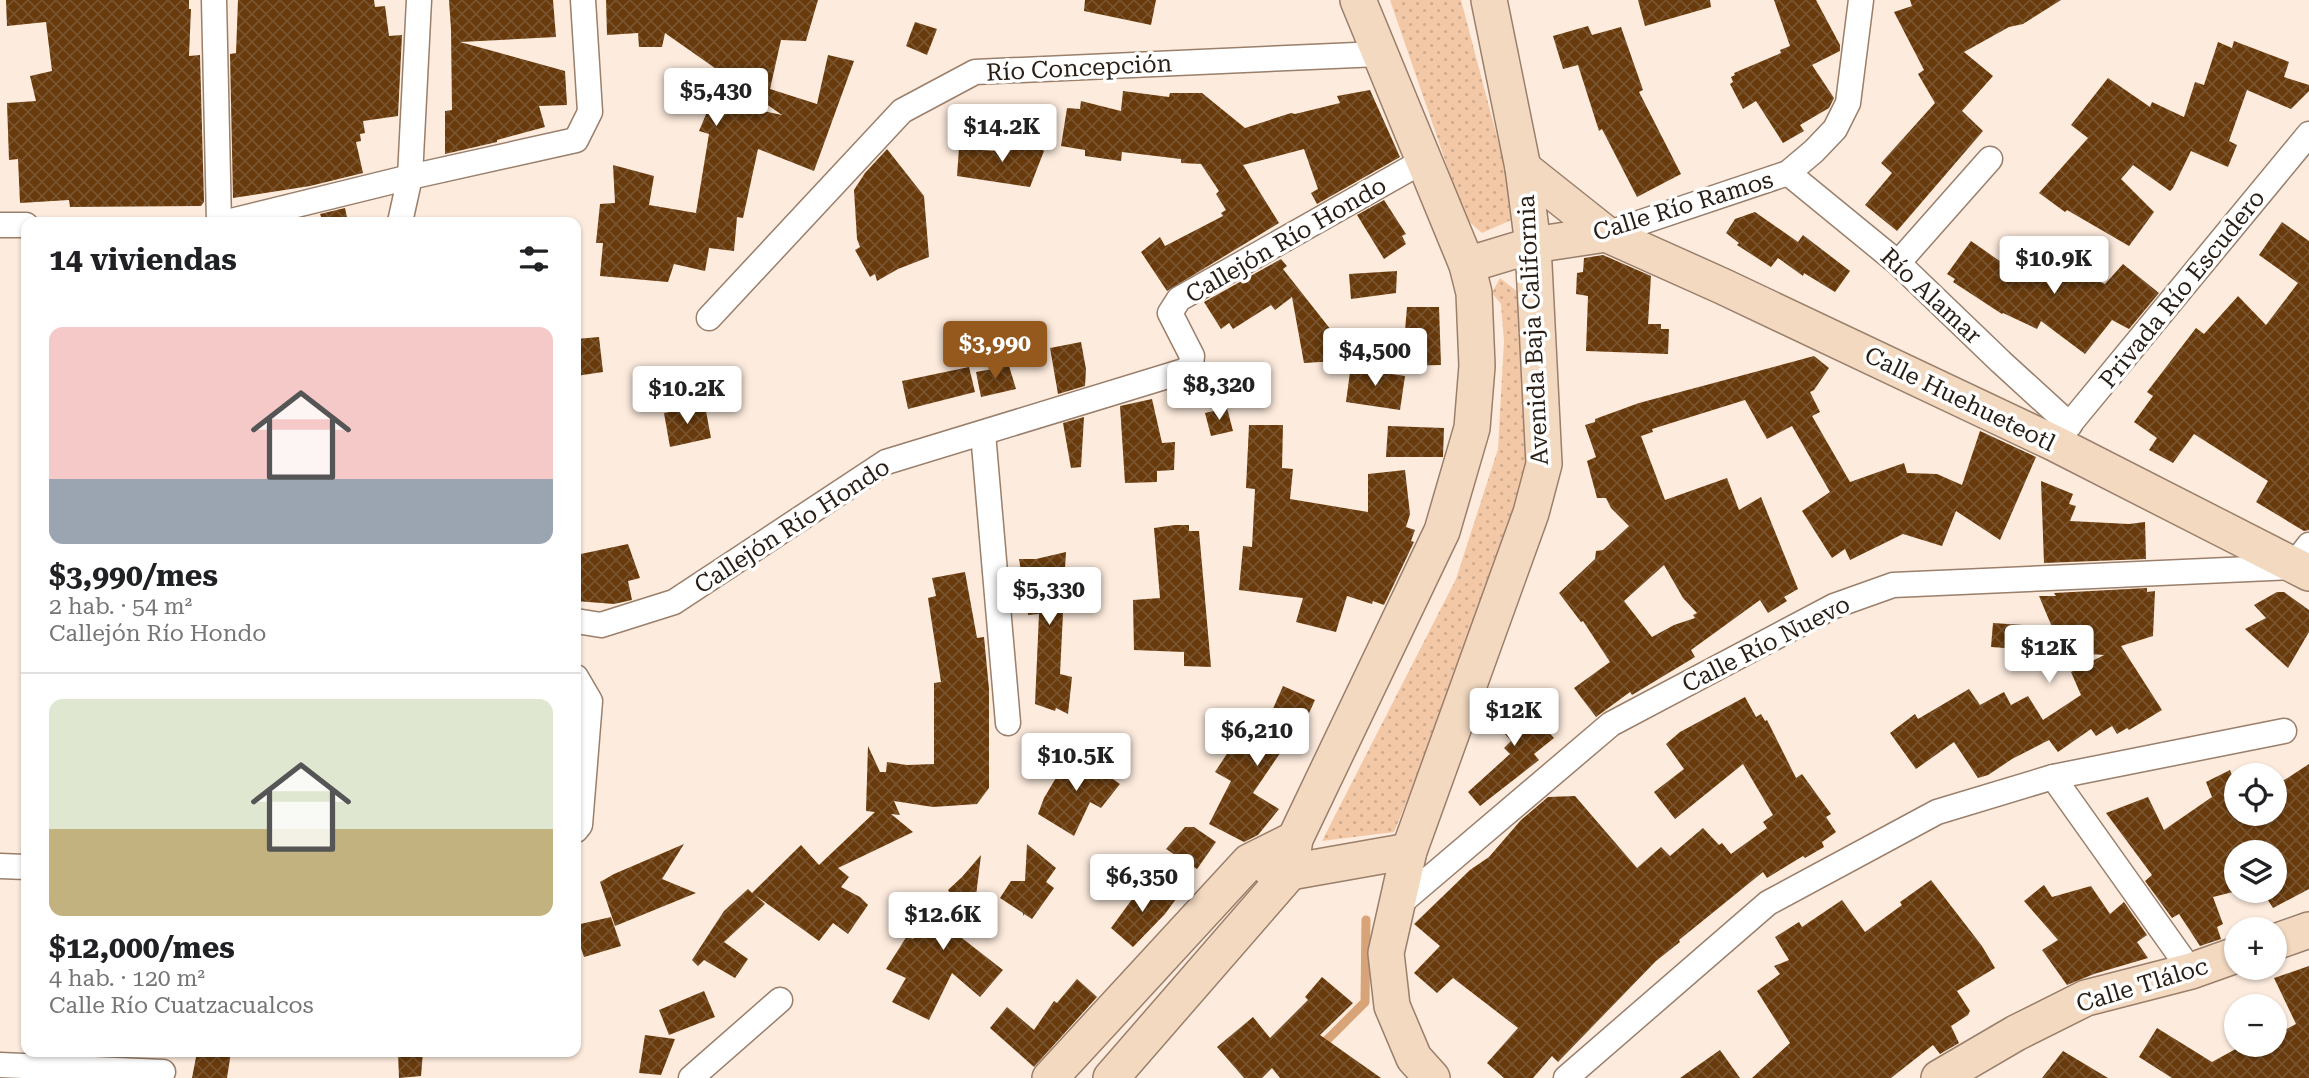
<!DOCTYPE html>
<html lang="es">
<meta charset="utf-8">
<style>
body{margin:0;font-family:"Roboto Serif",serif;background:#f2f2f2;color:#202124;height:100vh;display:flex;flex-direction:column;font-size:26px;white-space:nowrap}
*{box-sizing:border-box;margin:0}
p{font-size:23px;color:#757577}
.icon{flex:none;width:38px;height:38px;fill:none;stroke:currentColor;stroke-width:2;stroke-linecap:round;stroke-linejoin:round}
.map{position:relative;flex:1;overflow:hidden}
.side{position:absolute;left:21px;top:217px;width:560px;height:840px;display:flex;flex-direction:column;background:#fff;border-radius:14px;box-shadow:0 2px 5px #0004}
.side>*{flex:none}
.tools{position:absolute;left:2224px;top:763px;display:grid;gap:14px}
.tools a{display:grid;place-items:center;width:63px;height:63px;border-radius:50%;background:#fff;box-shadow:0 2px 5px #0004;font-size:35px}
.price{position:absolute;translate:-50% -60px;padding:0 16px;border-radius:7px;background:#fff;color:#222;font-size:23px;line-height:46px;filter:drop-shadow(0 2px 4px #0008)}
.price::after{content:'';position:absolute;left:50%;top:42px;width:21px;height:16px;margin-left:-10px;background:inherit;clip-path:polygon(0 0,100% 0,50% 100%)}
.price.selected{background:#96591d;color:#fff}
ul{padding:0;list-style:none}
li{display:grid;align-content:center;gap:14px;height:371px;padding:0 28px}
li+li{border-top:2px solid #e0e0e0}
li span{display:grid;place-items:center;height:217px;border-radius:14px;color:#555}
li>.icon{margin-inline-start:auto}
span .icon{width:126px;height:126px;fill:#fffc;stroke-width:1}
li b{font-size:30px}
h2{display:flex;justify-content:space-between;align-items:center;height:84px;padding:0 28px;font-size:30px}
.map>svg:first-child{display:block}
.green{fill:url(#green-dots)}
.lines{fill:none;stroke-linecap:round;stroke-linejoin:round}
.stream{stroke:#d9a378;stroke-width:9}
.building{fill:url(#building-cross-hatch);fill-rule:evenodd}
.street-casing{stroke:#9a7f6b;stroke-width:27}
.secondary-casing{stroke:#9a7f6b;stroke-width:38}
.street{stroke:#fff;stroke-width:24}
.secondary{stroke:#f2d9c0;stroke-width:35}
.labels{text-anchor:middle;stroke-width:7;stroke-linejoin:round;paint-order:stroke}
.street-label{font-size:24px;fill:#281e15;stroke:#fff}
</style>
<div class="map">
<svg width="2309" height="1078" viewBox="0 0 2309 1078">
<defs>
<pattern id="green-dots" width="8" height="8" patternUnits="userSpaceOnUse" patternTransform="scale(1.75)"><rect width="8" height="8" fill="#f2c8a6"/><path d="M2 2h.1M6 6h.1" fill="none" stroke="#d0ab8e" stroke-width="1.8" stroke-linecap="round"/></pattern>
<pattern id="building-cross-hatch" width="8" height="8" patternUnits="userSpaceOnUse" patternTransform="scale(1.75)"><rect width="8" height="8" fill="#683a0c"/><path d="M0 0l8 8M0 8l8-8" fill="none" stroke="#79542f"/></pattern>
</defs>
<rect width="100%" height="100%" fill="#fdebdd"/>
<g class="green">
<path d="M1390,0h71l57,217 -36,16 -17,-15z"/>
<path d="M1500,278l28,22 7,173 -37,105 -104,254 -72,9 134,-262 42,-130 6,-108 -3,-37 -9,-11z"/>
</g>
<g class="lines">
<path class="stream" d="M1320,1047l45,-45 1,-82"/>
</g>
<g class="building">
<path d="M6,0h183v9h2l-2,47 11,-1 4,147 -3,4 -131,1 -1,-7 -49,3 -2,-44 -9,1 -2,-57 29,-2 -6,-25 22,-5 -6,-49 -39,4z"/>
<path d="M238,0h136l1,7 10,-1 4,30 13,-1 -4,81 -35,5 2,12 -5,1 1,7 -5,1 7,31 -53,13 -77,12 -3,-144 6,-1z"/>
<path d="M449,0h104l3,37 -96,5 105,29 2,34 -28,1 6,21 -48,13v2l-52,12v-43l7,-1 -1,-81z"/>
<path d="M606,0h212l-12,41 -25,-1 -11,49 47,15 11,-49 26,6 -40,110 -56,-22 -15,69 -6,-1 -3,34 -25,-3 -4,23 -31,-7 -6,18 -68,-6 3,-33h-7l4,-39 15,-1 -2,-38 41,11 -5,29 47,8 13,-79 -10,-3 13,-31 70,15 -117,-82 -3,14h-23l-1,-14 -31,2z"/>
<path d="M1085,0h71l-5,25 -67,-14z"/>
<path d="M1638,0h72l1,7 -66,19z"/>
<path d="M1774,0h42l24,45v6l-28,14 22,33 -5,10 -29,17 4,6 -21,12 -27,-42 -13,8 -13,-25 3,-2 -2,-5 4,-2 -1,-2 47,-20 -1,-3 10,-4z"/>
<path d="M1910,0h151l-38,24 -14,3 -45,25 29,24 -31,35 21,20 -86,100 -32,-26 27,-32 -11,-10 54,-60 -17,-29 6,-4 -30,-58 18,-6z"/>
<path d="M915,22l22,7 -10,26 -21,-9z"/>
<path d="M1588,26l4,9 29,-8 22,63 -4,2 42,82 -44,23 -35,-68 -3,2 -21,-66 -15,4 -10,-33z"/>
<path d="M2234,41l55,21 -5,15 25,8v6l-18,18 -44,-19 -18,51 8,4 -9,22 -37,-16 -18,37 -3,3 -37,-26 -12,14 33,33 -25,34 -62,-36 -2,2 -26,-19 49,-55 -17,-13 37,-47 42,29 2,-5 32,15 11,-35 9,3 14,-43 14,6z"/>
<path d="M1370,90l30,67 -83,47 -6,-11 7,-4 -14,-40 -61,16 36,58 -112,68 -26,-39 19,-15 5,9 58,-30 -2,-3 5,-3 -10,-16 3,-3 -18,-27 -20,-1v-4l-59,-7 -1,9 -36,-5v-6l-24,-4 6,-38 13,1 1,-8 40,10 2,-20 46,6 1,-4h32l43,35 46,-15 4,1 45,-11 -3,-7z"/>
<path d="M1020,137l24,14 -14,36 -73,-11 2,-28 46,4 2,-4h6z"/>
<path d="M887,149l37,47 5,61 -31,12 -21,12 -2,-7 -5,3 -15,-27 5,-3 -3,-8 -3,-49 11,-17z"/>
<path d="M1384,200l22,34 -4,2 4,8 -22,15 -27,-44z"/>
<path d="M345,208l3,14h-25l-3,-8z"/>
<path d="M1755,212l43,30 5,-7 47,36 -15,21 -31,-19 -1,3 -25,-18 -7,9 -34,-22 2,-2 -13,-10 9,-14z"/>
<path d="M2282,222l27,19v289l-5,1 -48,-29 12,-21 -74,-47 -21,29 -24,-13 8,-12 -23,-16 19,-26 -6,-4 49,-64 8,6 34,-38 28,29 32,-42 -39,-28z"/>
<path d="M1971,241l43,30 7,-12 27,19 8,-15 49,21 18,-20 36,29 -30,36 -17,-9 -27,34 -44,-33 -4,8 -34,-16 -1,1 -49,-32 2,-3 -8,-5z"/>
<path d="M1603,255l48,21 -3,48h13v5h8l-1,25 -82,-3 2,-55 -12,-2 1,-21 6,-1 1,-14z"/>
<path d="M1281,259l6,7 -4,3 52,66 2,26 -33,2 -12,-66 -17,13 -4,-5 -38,24 -4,-6 -8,6 -17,-27z"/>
<path d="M1397,271l-1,22 -45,6 -2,-25z"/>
<path d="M1407,307h32l2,58 -39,1z"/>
<path d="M599,337l4,35 -27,4v-37z"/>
<path d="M1081,342l5,27 -1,17 -27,8 -8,-46z"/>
<path d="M1814,356l15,12 -15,22 -4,2 10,20 -8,4 38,66 54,-19 3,10 30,1 25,11 18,-54 56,26 -36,83 -44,-29 -14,35 -39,-12 -53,26 -5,-11 -13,9 -30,-47 28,-19 -38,-66 -25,13 -22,-39 -93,29 1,3 -12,4 24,64 62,-22 12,32 22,-13 37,92 -14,8 3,4 -19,12 -8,-13 -69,50 4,7 -63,38 -2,-3 -34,25 -22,-29 36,-26 -27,-41 -2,1 -22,-29 36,-34 1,-8 7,-1 26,-24 -18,-18 -5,-10h-9l-10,-37 9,-4 -11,-32 10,-3v-3l44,-16zM1664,565l19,33 14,15 -4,2 2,3 -21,7 -22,12 -28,-36z"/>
<path d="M1352,357l11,13 42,6 -5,34 -54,-8z"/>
<path d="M1009,366l7,23 -35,8 -5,-25z"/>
<path d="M969,367l6,25 -67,17 -6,-28z"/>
<path d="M1152,399l10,44 13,-1 -1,28 -17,1v11l-32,1 -5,-77z"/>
<path d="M705,406l6,32 -41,9 -6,-34z"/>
<path d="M1227,408l6,23 -22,5 -6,-23z"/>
<path d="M1084,417l-3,50 -10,1 -8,-45z"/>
<path d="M1249,425h34l-1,43 11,1 -3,30 78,13v-38l37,-4 5,44 -4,13 9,3 -4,11 3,1 -30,63 -11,-4 -1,3 -25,-8 -11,36 -40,-10 7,-24 -64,-8 4,-44 9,1 3,-58 -9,-1z"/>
<path d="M1388,426l56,2 -1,29h-57z"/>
<path d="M2041,481l32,13 -4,10 7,2 -6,15 59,3 16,-2 1,37 -102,4z"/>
<path d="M1175,525h14v6h10l12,136 -27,-1v-14l-50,-2 -1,-50 27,-2 -6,-70z"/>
<path d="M628,544l12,34 -12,3 4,19 -18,4 -38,-3v-46z"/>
<path d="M1066,552l-1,16 6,45h-8l-3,61 12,3 -4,37 -12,-6 -1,3 -20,-7 4,-90 -11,1 1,-31h-6l-4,-25h17z"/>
<path d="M965,572l12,66 7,-1 5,52v99l-12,16 -44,3 -39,-6 6,14 -9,-1 22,18 -75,36 11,9 -8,10 19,10 8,8 -20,29 -15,-11 -14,18 -64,-46 10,9 -41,38 24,17 -13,19 -31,-18 -6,6 -6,-6 32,-49 24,-22 4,4 49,-48 18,20 56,-53 -9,-1 2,-65 12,26h6l1,-10 20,3 27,-1v-81l7,-1 -13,-84 8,-2 -4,-18z"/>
<path d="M2147,588v4l8,-1 -2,45 -32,10 41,64 -33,20 -2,-2 -10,6 -5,-8 -16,10 -5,-7 -33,23 -9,-12 -37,19 -24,16 -10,3 -24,-36 -38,27 -26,-36 25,-19 3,5 51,-30 11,16 24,-13 7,13 17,-9 15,24 38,-25 -10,-23 33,-17 -113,-8 2,-24 59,4 -13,-31h17l-2,-3z"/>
<path d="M2277,592h7l25,18v22l-21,36 -43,-39 21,-11 -12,-13z"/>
<path d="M1283,686l32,14 -15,33 -5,-2 -42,62 26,16 -21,26 -14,7 -35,-18 22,-43 -16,-9 29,-44 16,10z"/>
<path d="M1518,693l18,20 -3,3 21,22 -20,16 5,6 -59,46 -12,-14 42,-38 -6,-6 7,-7 -19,-22z"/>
<path d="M1745,697l11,20 5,-3 4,7 2,-1 29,58 6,-4 29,40 -5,3 10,15 -14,10 2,5 -19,11 -2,-2 -36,22 -4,-6 -84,68 1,2 -24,19 -98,101 -6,-6 -19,22h-29l-17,-15 31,-35 -65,-50 -16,15 -23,-20 26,-27 -26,-22 56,-54 19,-13 32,-37 27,-23 27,-1 62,72 24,-21 9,9 33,-28 16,17 3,-2 9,11 36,-26 -4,-6 10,-7 -30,-51 -68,55 -21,-27 30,-23 -18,-25 14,-12z"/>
<path d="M1072,751l48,33 -19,24 -11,-6 -16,34 -36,-22 6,-16z"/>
<path d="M2309,764v125l-36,19 -11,-17h13v-39h-39l1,39 -24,6 10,27 -6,3 4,12 -21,7 -21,-32 -7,4 -27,-37 7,-6 -46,-62 42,-16 16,33 48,-33 -6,-15 24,-12 6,16v28h39v-28z"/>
<path d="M1185,827h9l22,15 -19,27 -31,-20z"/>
<path d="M684,844l-22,35 34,14 -81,33 -15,-44 14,-8z"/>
<path d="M1027,844l29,24 -10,14 8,6 -22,31 -8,-5 -1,2v-3l-23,-15 11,-17h14z"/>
<path d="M981,855l-8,65 -15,15 45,35 -23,27 -28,-24 -23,47 -37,-18 14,-24 -20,-9 21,-33 6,3 37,-46 -2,-3 14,-13z"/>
<path d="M1931,880l51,66 13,22 -38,23 13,20 -2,4 -17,11 8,17 -19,11 -7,-9 -42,33h-139l38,-35 -33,-52 23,-17 -6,-8 15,-6 -14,-23 24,-15 3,5 40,-27 23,32 37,-27 -2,-3z"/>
<path d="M1144,883l32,16 -11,15 -32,33 -22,-19z"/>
<path d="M2044,885l8,12 39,-11 19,28 14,-12 23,33 -10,7 11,16 -54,16 -27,11 -25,-35 16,-10 -34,-39z"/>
<path d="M611,917l10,29 -37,11 -8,-24v-8z"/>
<path d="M2309,966v112h-137l-33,-21 18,-29 55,34 31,-17h32v-10l21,-11 -22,-46z"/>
<path d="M1322,977l31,26 -33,32 61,43h-101l-8,-10 -10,10h-18l-27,-31 36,-30 17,21 38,-38 -3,-3z"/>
<path d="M1077,979l20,18 -63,70 -44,-39 17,-21 27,23 20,-29 3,2z"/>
<path d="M704,991l11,26 -46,18 -10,-25z"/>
<path d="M645,1035l30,4 -14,36 -22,-2z"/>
<path d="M1720,1050l20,28h-60z"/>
<path d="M2063,1051l45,27h-66z"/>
<path d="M197,1052h34l-4,26h-35z"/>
<path d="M398,1052h25l-2,24 -22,2z"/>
</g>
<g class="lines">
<defs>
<g id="street">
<path d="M214,0l5,222"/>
<path d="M1788,173l110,90 103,99 69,63"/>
<path d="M227,222l183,-45 166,-37 14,-28 -7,-112"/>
<path d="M400,222l10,-45 9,-177"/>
<path d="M0,225h26"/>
<path d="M1606,234l182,-61 26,-22 21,-22 13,-26 13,-103"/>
<path d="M1898,263l92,-104"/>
<path d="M709,318l193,-207 73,-39 404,-18"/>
<path d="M983,433l25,290"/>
<path d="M2054,443l255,-309"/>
<path d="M576,621l25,4 73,-23 212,-140 298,-91 7,-6 1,-9 -22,-43 9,-14 244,-138"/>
<path d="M576,677l14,24 -10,124 -4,5"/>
<path d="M2053,777l138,194"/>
<path d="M0,866l26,1"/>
<path d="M1397,906l214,-182 223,-118 59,-21 399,-18 17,-22"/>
<path d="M0,1065l163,7"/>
<path d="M691,1078l89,-78"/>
<path d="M1566,1078l202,-175 169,-91 116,-35 231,-46"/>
</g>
<g id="secondary">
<path d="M1523,168l83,66 116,52 332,157 255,130"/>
<path d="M1467,265l66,-20 73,-11"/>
<path d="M1268,867l22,5 119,-21"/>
<path d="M2275,942l34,-12"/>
<path d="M1050,1078l199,-216 46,-23"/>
<path d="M1111,1078l179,-206 5,-33 147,-308 30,-103 5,-62 -3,-73 -7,-28 -109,-265"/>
<path d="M1432,1078l-18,-20 -22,-52 -6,-53 23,-102 122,-338 13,-49 -11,-219 -10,-77 -34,-168"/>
<path d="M1939,1078l77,-45 70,-35 105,-27 45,-16"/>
</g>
</defs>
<use href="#street" class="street-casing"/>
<use href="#secondary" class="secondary-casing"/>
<use href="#street" class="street"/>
<use href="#secondary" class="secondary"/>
</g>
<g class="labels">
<g class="street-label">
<text transform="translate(1079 68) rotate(-3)" y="8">Río Concepción</text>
<text transform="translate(1683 206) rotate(-17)" y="8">Calle Río Ramos</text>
<text transform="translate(1286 240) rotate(-30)" y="8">Callejón Río Hondo</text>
<text transform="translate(2182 289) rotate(-51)" y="8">Privada Río Escudero</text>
<text transform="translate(1931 296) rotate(43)" y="8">Río Alamar</text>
<text transform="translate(1533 330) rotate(-93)" y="8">Avenida Baja California</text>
<text transform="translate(1960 399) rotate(26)" y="8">Calle Huehueteotl</text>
<text transform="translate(792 526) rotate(-33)" y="8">Callejón Río Hondo</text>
<text transform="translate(1766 644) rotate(-27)" y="8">Calle Río Nuevo</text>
<text transform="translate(2142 985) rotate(-17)" y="8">Calle Tláloc</text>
</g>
</g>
</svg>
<div class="tools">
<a><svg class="icon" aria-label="locate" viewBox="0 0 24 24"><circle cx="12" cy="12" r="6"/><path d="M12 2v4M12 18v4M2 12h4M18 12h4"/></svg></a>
<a><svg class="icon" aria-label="layers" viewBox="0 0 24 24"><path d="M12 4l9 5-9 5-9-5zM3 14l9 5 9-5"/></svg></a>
<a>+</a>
<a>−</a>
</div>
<b class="price" style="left:716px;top:128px">$5,430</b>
<b class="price" style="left:1002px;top:164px">$14.2K</b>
<b class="price" style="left:2054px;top:296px">$10.9K</b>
<b class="price selected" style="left:995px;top:381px">$3,990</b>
<b class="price" style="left:1375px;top:388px">$4,500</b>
<b class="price" style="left:1219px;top:422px">$8,320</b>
<b class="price" style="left:687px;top:426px">$10.2K</b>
<b class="price" style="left:1049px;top:627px">$5,330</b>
<b class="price" style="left:2049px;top:685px">$12K</b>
<b class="price" style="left:1514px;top:748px">$12K</b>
<b class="price" style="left:1257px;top:768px">$6,210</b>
<b class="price" style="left:1076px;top:793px">$10.5K</b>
<b class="price" style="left:1142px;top:914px">$6,350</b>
<b class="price" style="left:943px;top:952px">$12.6K</b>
<section class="side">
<h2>14 viviendas<svg class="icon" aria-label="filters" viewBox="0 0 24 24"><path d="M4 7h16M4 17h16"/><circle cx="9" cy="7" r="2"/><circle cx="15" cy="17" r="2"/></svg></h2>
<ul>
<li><span style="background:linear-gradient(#f6c9c9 70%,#9aa5b1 0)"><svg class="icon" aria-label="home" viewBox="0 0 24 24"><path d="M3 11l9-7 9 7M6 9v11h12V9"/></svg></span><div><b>$3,990/mes</b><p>2 hab. · 54 m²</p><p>Callejón Río Hondo</p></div></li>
<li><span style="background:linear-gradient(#dfe7d0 60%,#c2b280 0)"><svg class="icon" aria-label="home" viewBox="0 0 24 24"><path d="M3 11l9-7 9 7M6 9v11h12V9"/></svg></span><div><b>$12,000/mes</b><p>4 hab. · 120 m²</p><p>Calle Río Cuatzacualcos</p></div></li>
</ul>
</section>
</div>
